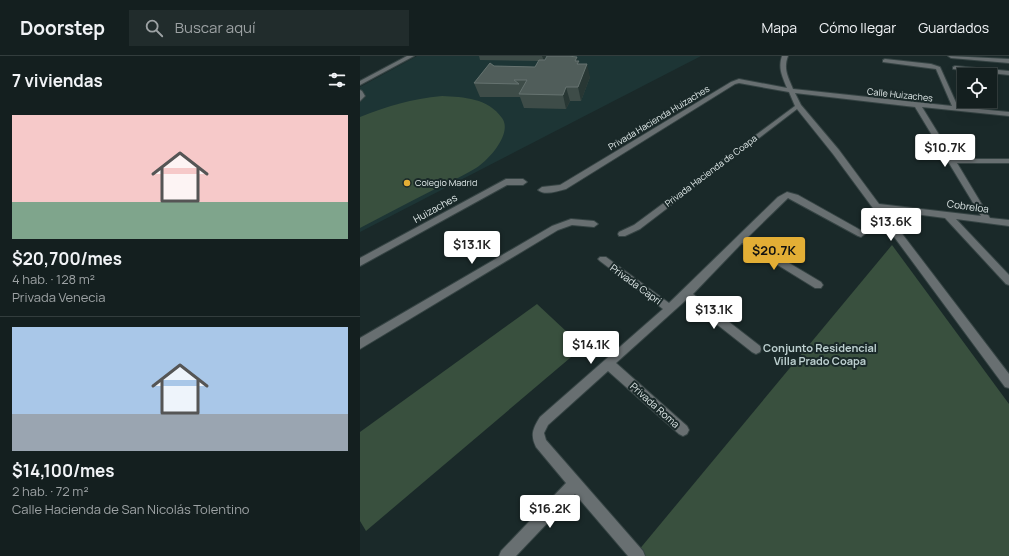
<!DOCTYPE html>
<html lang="es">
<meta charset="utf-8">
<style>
body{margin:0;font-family:Manrope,sans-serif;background:#212c2c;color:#f1f3f6;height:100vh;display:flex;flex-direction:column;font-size:15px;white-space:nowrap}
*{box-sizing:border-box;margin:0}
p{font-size:13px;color:#9da2a4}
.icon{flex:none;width:22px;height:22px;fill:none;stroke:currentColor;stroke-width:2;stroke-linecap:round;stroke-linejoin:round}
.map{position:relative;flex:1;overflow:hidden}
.drawer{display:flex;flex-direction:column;background:#141f1f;width:360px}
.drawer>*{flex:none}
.buttons{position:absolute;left:597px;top:12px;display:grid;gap:8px}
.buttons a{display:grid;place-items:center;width:40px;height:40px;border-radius:0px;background:#141f1f;box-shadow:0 4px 16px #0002,0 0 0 1px #333d3d;font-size:20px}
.price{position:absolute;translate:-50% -34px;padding:0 9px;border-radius:4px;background:#fff;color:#222;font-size:13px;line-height:26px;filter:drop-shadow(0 1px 2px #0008)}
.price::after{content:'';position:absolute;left:50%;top:24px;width:12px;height:9px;margin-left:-6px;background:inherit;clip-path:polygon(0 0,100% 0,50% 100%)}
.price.current{background:#e3ae35;color:#111}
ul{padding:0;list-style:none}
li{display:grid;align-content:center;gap:8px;height:212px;padding:0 12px}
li+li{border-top:1px solid #333d3d}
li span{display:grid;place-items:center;height:124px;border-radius:0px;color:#555}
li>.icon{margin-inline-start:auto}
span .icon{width:72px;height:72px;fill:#fffc;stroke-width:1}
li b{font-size:17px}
h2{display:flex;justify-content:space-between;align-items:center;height:48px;padding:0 12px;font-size:17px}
header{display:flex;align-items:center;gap:24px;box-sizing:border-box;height:56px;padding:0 20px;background:#141f1f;border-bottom:1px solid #333d3d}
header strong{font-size:19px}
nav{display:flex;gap:22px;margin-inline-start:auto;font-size:14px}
.search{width:280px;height:36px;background:#212c2c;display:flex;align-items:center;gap:10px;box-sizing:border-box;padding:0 14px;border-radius:0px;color:#9da2a4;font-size:15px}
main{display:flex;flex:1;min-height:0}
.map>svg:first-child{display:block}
.built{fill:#1d3535}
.green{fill:#39503e}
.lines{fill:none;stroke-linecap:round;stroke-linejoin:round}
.minor-casing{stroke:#364444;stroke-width:2}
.minor{fill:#686f71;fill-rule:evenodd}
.wall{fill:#3e4c48}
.shaded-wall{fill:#283734}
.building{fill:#505d5a;stroke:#667370}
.poi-dot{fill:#e3ae35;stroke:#1a2929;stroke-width:1.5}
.labels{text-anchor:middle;stroke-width:4;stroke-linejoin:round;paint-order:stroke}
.far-street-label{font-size:9px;fill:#e1eaea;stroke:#1a2929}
.far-poi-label{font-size:9px;fill:#e1eaea;stroke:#1a2929;text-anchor:start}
.street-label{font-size:10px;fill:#e1eaea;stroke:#1a2929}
.neighbourhood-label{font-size:11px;font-weight:bold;fill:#bccfcf;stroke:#1a2929}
</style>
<header>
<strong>Doorstep</strong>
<div class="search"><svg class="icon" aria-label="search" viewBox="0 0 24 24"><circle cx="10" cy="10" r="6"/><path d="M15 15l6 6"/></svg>Buscar aquí</div>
<nav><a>Mapa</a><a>Cómo llegar</a><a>Guardados</a></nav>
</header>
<main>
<section class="drawer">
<h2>7 viviendas<svg class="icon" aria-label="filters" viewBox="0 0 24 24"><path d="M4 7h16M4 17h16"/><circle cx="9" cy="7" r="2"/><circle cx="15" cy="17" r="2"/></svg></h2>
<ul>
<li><span style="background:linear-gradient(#f6c9c9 70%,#7fa58c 0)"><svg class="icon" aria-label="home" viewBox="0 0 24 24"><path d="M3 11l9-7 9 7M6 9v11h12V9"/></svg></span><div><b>$20,700/mes</b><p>4 hab. · 128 m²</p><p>Privada Venecia</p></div></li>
<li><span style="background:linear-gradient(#a9c7e8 70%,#9aa5b1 0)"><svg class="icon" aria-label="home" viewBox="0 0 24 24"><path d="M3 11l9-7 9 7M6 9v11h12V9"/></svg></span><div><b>$14,100/mes</b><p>2 hab. · 72 m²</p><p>Calle Hacienda de San Nicolás Tolentino</p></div></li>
</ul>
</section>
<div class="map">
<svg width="649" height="500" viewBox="0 0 649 500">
<rect width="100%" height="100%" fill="#1a2929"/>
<path class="built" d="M57,0h284l-341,176v-145z"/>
<g class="green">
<path d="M82,40c22,1 46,2 60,22 11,15 -13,42 -26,50 -11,7 -25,13 -37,19 -27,14 -53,27 -79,41v-111c28,-11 51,-18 82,-21z"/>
<path d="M532,189l117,159v152h-366l-5,-5z"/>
<path d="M177,248l46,43 -217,184 -6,-10v-89z"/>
</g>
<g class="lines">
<defs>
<g id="minor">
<path d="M47,0h7l-54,29v-4z"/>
<path d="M422,0h6c-5,13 0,21 5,33l159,17 -16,-37 -53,-7v-2l2,-1 46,5 9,3 18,40 51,5v4l-87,-9 32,52h55v4h-52l33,55 19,2v6l-53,-7 53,56v10l-3,-1 -61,-66 -61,-8 125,164v14l-4,-1 -172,-233 -36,-45 -157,120 -15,7h-6l-1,-2 1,-2 15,-7 161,-119 -6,-14 -50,-9 -4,1 -169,105c-9,2 -21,7 -28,1l4,-3 18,-2 171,-103 8,-3 48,9c-5,-12 -9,-20 -5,-32zM435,37l120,14 66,109 -102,-12 -40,-54 -38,-45z"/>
<path d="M588,0l61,3v4l-58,-5z"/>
<path d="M595,10l54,5v4l-56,-6v-2z"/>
<path d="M0,34l2,1 3,5 -5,5z"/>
<path d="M146,123h17l4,3 -4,3h-16l-147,81v-8z"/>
<path d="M427,136l11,3 66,37 1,2 -4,3 -3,-1 -70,-38 -41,40 74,44 2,3 -2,3h-6l-73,-45 -49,51 67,52 1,3 -1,3 -4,2 -4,-2 -66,-52 -70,63 71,63 2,4 -2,4 -4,2 -4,-2 -71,-63 -60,54 -4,8 2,7 97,111 2,5h-17l-53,-62 -59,62h-17l2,-5 65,-68 -30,-36c-6,-12 -3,-19 4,-30l123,-108 -63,-48 -2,-2 2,-2h6l63,46 109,-106z"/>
<path d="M211,163l23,2 4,3 -4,3 -22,-2 -14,5 -198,119v-11l192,-112z"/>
</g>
</defs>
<use href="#minor" class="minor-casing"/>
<use href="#minor" class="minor"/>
</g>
<path class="wall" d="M119,0h67l-2,4 33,-3v4l3,3 10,13 -9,24h-11l-4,8 -42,-1 -4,-11h-40l-6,-14 20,-17 41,1 4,-6 -59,-1z"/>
<g class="shaded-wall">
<path d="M182,0h4l-2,5z"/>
<path d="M217,1l1,6 1,-2 3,13 -7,-13z"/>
<path d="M227,8l3,13 -9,24 -3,-14z"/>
<path d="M206,31l4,14 -4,8 -3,-14z"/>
</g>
<path class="building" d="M187,0h21l9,1 -2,4h4l-2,3h10l-9,23h-12l-3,8 -44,-1 8,-14h-13l5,4 -45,-1 16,-20 4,3 41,1 4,-7h6z"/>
<circle class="poi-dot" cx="47" cy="127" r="4"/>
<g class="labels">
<g class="far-street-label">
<text transform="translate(540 39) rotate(6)" y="3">Calle Huizaches</text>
<text transform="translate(299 62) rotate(-31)" y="3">Privada Hacienda Huizaches</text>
<text transform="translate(351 115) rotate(-37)" y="3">Privada Hacienda de Coapa</text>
</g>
<g class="far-poi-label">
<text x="55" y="130">Colegio Madrid</text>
</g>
<g class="street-label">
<text transform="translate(608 150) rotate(8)" y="4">Cobreloa</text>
<text transform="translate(75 152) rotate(-29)" y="4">Huizaches</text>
<text transform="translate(276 228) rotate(36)" y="4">Privada Capri</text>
<text transform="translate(295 349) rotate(42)" y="4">Privada Roma</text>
</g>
<g class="neighbourhood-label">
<text x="460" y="296">Conjunto Residencial<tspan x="460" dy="13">Villa Prado Coapa</tspan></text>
</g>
</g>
</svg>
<div class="buttons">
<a><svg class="icon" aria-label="locate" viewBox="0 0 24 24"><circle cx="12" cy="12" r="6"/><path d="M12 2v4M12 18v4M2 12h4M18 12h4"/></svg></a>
</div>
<b class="price" style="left:585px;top:112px">$10.7K</b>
<b class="price" style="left:531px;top:186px">$13.6K</b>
<b class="price" style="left:112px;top:209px">$13.1K</b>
<b class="price current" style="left:414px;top:215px">$20.7K</b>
<b class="price" style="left:354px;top:274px">$13.1K</b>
<b class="price" style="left:231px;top:309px">$14.1K</b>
<b class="price" style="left:190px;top:473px">$16.2K</b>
</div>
</main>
